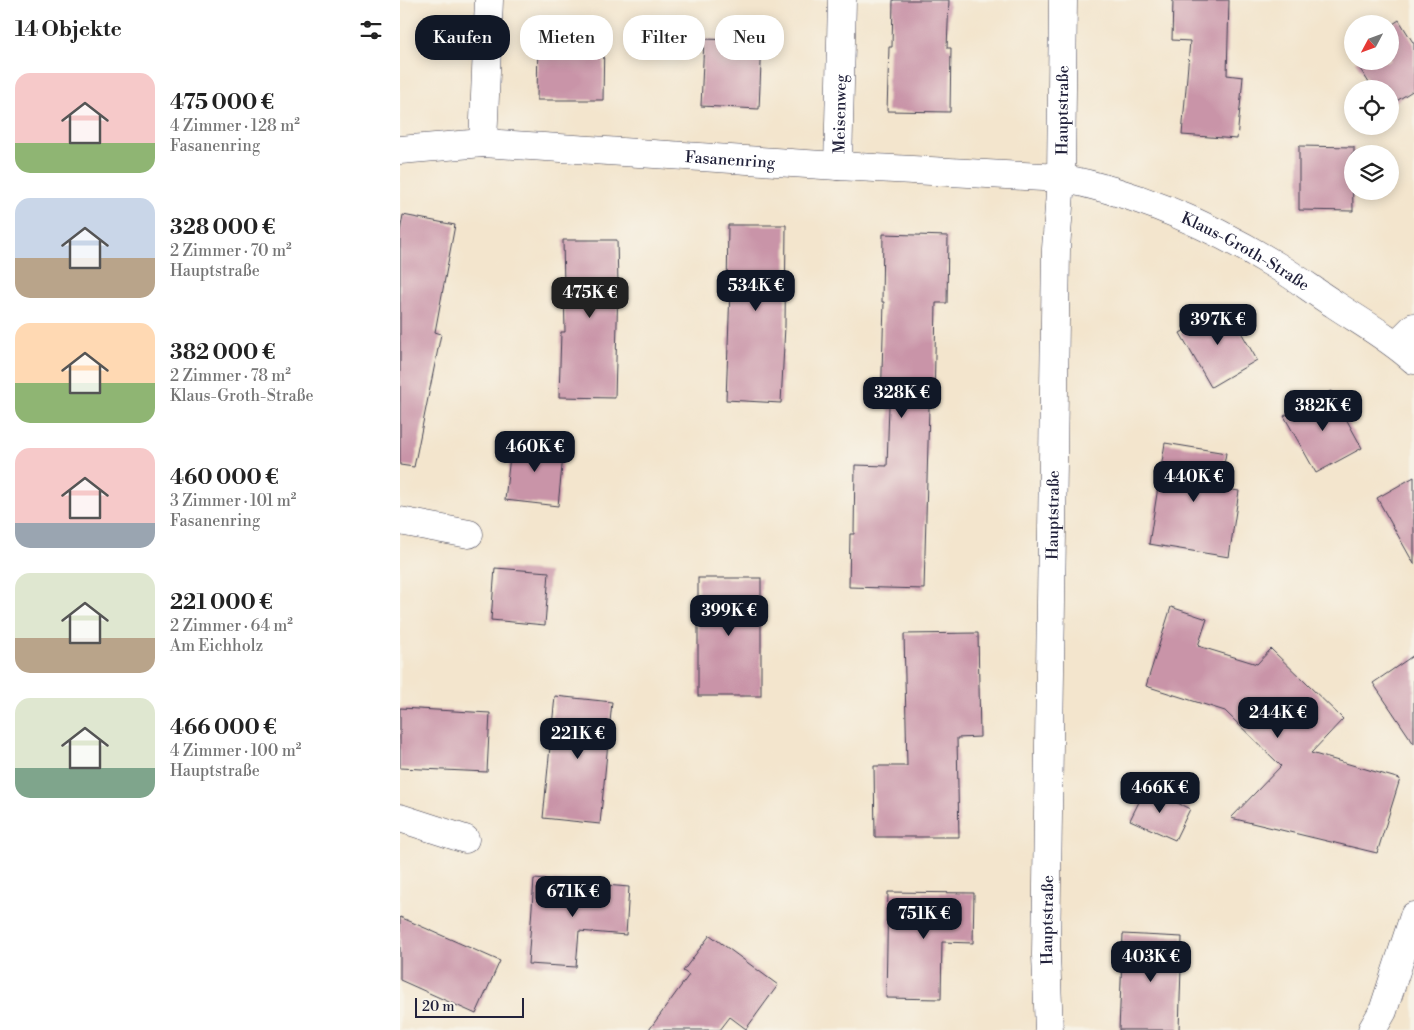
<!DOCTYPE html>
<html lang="de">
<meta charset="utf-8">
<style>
body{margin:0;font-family:"Libre Bodoni",serif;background:#f2f2f2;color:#222;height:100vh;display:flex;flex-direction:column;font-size:19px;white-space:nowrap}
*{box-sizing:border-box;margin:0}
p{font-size:16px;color:#767676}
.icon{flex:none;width:28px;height:28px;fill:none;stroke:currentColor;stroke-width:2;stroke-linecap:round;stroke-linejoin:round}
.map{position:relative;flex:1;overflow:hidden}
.details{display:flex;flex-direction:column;background:#fff;width:400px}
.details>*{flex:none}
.guide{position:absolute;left:15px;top:15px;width:475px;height:45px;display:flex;gap:10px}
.needle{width:32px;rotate:229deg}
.controls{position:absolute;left:944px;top:15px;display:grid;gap:10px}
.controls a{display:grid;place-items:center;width:55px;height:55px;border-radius:50%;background:#fff;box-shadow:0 2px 12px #0003;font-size:25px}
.scale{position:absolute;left:15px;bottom:12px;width:109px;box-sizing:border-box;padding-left:5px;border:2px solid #22223b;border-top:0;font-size:14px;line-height:18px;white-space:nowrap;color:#22223b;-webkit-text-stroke:4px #f7f3e8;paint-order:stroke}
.price{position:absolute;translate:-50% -42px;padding:0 11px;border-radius:10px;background:#111827;color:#fff;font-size:16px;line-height:32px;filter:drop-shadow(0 1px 2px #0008)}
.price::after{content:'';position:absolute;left:50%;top:30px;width:15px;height:11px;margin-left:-8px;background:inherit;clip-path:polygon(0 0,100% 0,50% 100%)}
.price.selected{background:#222;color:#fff}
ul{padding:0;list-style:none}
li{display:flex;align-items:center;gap:15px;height:125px;padding:0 15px}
li span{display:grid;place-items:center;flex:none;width:140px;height:100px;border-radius:15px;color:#555}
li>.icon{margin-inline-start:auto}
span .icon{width:60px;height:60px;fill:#fffc;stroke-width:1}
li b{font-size:21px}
h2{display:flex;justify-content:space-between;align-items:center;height:60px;padding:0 15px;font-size:21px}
.tag{padding:0 18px;border-radius:20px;background:#fff;box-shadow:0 2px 12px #0003;font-size:18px;line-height:45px}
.tag.selected{background:#111827;color:#fff}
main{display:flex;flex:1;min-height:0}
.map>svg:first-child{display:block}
.building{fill:#c994a8}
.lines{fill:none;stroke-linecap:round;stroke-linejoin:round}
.minor-casing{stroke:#413f51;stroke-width:29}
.minor{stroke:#fff;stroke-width:28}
.labels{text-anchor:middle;stroke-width:4.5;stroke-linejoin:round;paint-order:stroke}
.street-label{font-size:16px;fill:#22223b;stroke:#f7f3e8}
</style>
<main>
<section class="details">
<h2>14 Objekte<svg class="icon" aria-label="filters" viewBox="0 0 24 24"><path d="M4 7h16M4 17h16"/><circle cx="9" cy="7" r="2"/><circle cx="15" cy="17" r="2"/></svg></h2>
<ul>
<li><span style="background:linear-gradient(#f6c9c9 70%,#8fb573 0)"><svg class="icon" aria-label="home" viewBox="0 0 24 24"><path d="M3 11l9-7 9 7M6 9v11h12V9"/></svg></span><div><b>475 000 €</b><p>4 Zimmer · 128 m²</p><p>Fasanenring</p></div></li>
<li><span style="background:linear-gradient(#c9d6e8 60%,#b9a48a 0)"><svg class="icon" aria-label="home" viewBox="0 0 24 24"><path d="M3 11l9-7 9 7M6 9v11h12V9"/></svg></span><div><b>328 000 €</b><p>2 Zimmer · 70 m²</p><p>Hauptstraße</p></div></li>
<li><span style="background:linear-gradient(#ffd9b3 60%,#8fb573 0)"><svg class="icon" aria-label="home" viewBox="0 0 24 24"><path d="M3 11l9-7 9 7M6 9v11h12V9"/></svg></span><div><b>382 000 €</b><p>2 Zimmer · 78 m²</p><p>Klaus-Groth-Straße</p></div></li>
<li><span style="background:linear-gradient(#f6c9c9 75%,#9aa5b1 0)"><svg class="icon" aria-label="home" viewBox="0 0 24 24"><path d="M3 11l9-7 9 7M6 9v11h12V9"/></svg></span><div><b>460 000 €</b><p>3 Zimmer · 101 m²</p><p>Fasanenring</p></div></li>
<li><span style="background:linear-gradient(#dfe7d0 65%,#b9a48a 0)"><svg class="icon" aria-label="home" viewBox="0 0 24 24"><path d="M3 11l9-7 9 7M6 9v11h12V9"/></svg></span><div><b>221 000 €</b><p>2 Zimmer · 64 m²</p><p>Am Eichholz</p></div></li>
<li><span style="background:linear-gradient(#dfe7d0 70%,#7fa58c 0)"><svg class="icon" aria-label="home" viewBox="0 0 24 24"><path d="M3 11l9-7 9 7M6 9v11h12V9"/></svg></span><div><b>466 000 €</b><p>4 Zimmer · 100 m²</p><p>Hauptstraße</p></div></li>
</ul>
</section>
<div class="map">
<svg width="1014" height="1030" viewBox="0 0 1014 1030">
<rect width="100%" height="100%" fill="#f7f3e8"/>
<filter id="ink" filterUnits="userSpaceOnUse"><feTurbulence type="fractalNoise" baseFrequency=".02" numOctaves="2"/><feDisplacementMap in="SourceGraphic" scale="10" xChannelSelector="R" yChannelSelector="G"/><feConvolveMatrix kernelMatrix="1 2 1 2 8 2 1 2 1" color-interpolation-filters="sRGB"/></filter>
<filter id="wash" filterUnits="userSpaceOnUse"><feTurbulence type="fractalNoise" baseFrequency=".0096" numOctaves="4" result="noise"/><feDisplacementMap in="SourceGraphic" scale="20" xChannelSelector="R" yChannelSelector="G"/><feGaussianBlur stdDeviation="1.12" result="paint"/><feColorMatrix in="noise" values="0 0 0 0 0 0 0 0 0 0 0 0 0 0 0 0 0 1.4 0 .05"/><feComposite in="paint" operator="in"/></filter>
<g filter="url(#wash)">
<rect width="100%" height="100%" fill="#f3e5cd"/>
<g id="blocks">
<g class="building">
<path d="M493,0h56l-2,48h4l-1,64 -63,-1 2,-64h3z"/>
<path d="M773,0h56l-2,75 16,2 -6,62 -55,-4 8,-94 -18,-1z"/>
<path d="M999,20l15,24v46l-24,15v-16h-17l-18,-28h35v-35z"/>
<path d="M138,37l66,1 -1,62h-66z"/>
<path d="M304,39l58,2 -3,68 -58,-3z"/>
<path d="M899,146l55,1v7h-2l1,57 -54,-1z"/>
<path d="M3,215l52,10 -20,107 6,2 -27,133 -14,-2v-233z"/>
<path d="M328,225h58l-1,101 -4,77 -55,-3 4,-110h-3z"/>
<path d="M483,234l65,2 -1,67h-11l-2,104h-5l-5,182 -75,-2 1,-53h4l1,-69 32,1 2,-60h-8l3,-104h-2z"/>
<path d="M163,240h54l1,46 -3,112 -56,-1 2,-65h4z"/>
<path d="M826,306l31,54 -46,27 -31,-54z"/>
<path d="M931,391l31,57 -46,25 -32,-57z"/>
<path d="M112,439l52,7 -6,60 -53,-6z"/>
<path d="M765,443l61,10 -6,35 19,3 -10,66 -80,-13z"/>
<path d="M1014,477v87l-37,-66z"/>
<path d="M95,568l54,4 -4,53 -54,-5z"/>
<rect x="298" y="578" width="63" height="118"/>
<path d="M771,607l36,12 -9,27 59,18 14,-15 72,70 -32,34 89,26 -23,74 -146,-35 50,-52 -56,-55 -79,-25z"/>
<path d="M578,633l2,104 -23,1 2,99h-84l-1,-71h33l-3,-132z"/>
<path d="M1014,655v89l-41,-61z"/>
<path d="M155,696l57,6 -12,122 -57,-6z"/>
<path d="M0,708l90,5 -3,59 -87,-4z"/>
<path d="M746,788l44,21 -15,31 -45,-20z"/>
<path d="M134,879l95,8 -3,48 -47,-4 -3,36 -48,-3z"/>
<path d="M488,892l86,1 -1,50 -31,-1 -1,57 -55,-1z"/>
<path d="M0,917l100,44 -24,53 -76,-34z"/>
<path d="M723,934l59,3 -3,93h-60z"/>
<path d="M310,935l68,50 -32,44 -16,-12 -10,13h-71l40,-55 -6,-4z"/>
</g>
</g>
</g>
<g filter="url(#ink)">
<use href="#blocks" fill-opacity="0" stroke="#413f51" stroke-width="1"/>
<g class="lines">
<defs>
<g id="minor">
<path d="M83,143l6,-143"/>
<path id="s1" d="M0,150l83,-7 355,23 223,12c77,15 149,47 216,88 20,12 38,26 57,38 27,18 56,34 80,56"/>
<path id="s2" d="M438,166l4,-166"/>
<path d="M997,344l17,-17"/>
<path d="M0,521l69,13"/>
<path d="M0,818l65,21"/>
<path id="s3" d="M649,1030l-3,-75 10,-706 5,-71 2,-178"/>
<path d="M972,1030l11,-19 31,-95"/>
</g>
</defs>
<use href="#minor" class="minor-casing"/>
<use href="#minor" class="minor"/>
</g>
</g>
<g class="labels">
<g class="street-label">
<text dy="6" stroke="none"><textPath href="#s3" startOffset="920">Hauptstraße</textPath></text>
<text dy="6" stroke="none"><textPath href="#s2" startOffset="52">Meisenweg</textPath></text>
<text dy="6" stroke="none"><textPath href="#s1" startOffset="331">Fasanenring</textPath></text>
<text dy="6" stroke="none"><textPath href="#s1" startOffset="862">Klaus-Groth-Straße</textPath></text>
<text dy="6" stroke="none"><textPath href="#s3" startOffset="515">Hauptstraße</textPath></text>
<text dy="6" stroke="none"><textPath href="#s3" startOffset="110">Hauptstraße</textPath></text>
</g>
</g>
</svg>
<div class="controls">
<a><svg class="needle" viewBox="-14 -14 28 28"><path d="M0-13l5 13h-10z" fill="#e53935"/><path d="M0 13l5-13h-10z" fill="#767676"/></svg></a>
<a><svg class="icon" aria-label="locate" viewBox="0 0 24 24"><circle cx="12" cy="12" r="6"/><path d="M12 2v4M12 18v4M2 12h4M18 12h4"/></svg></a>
<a><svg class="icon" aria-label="layers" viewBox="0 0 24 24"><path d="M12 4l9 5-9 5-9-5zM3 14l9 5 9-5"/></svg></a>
</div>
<div class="scale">20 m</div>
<b class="price" style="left:356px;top:312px">534K €</b>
<b class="price selected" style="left:190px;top:319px">475K €</b>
<b class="price" style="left:818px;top:346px">397K €</b>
<b class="price" style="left:502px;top:419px">328K €</b>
<b class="price" style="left:923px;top:432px">382K €</b>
<b class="price" style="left:135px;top:473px">460K €</b>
<b class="price" style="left:794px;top:503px">440K €</b>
<b class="price" style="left:329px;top:637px">399K €</b>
<b class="price" style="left:878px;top:739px">244K €</b>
<b class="price" style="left:178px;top:760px">221K €</b>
<b class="price" style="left:760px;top:814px">466K €</b>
<b class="price" style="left:173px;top:918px">671K €</b>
<b class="price" style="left:524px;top:940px">751K €</b>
<b class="price" style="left:751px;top:983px">403K €</b>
<div class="guide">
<a class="tag selected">Kaufen</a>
<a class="tag">Mieten</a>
<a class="tag">Filter</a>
<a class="tag">Neu</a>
</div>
</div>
</main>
